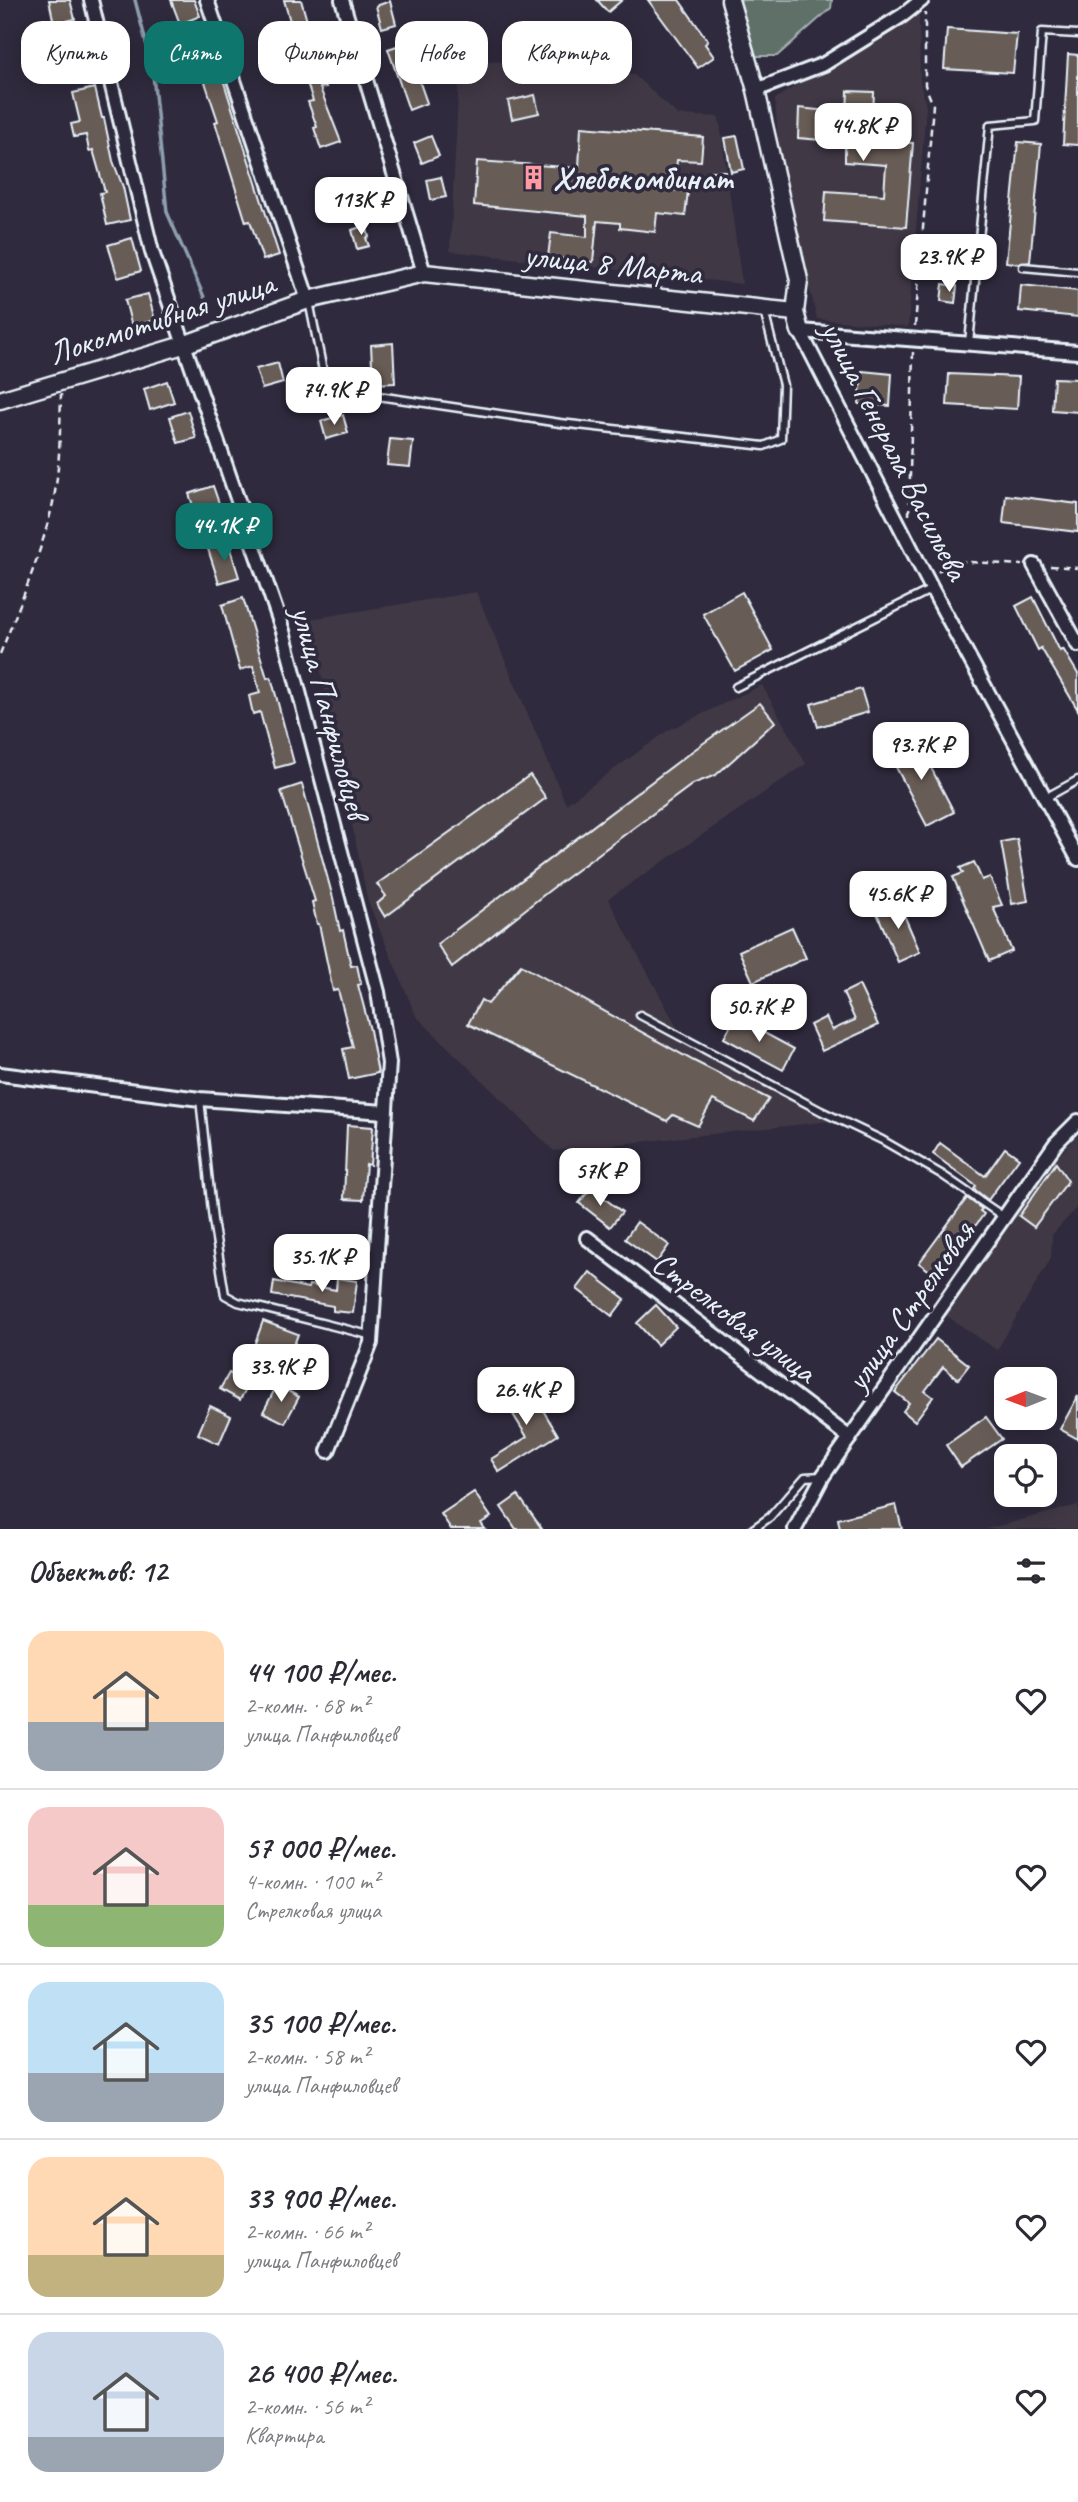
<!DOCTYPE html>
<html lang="ru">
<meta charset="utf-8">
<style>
body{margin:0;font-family:Caveat,sans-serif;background:#f7f7f7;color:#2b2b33;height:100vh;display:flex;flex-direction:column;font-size:26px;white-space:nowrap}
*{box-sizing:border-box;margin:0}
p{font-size:23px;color:#7c7c81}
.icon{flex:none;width:38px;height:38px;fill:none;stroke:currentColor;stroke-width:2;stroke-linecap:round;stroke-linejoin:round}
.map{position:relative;height:1529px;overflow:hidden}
.details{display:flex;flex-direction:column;background:#fff;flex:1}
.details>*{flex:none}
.banner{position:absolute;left:21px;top:21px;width:700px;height:63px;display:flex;gap:14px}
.needle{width:46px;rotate:269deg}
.buttons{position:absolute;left:994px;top:1367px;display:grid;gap:14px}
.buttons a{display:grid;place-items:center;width:63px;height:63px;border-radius:14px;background:#fff;box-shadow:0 4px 18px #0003;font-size:35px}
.price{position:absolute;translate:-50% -60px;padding:0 16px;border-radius:14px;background:#fff;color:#222;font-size:23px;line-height:46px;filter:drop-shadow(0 2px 4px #0008)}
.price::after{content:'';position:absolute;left:50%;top:42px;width:21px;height:16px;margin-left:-10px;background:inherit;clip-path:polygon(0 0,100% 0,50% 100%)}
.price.on{background:#0f766e;color:#fff}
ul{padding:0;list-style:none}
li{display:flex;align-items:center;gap:21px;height:175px;padding:0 28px}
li+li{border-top:2px solid #e1e1e2}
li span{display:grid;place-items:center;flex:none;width:196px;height:140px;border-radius:21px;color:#555}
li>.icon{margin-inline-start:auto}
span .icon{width:84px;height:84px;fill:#fffc;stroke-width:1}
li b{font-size:30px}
h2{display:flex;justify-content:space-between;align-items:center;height:84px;padding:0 28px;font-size:30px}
.pill{padding:0 24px;border-radius:21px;background:#fff;box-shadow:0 4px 18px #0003;font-size:24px;line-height:63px}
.pill.on{background:#0f766e;color:#fff}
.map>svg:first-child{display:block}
.built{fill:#403945}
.green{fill:#5e6f67;stroke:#a3b0b0;stroke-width:2}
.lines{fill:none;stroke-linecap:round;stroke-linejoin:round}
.stream{stroke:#8f9faf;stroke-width:3.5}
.building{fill:#685c57;stroke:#e8f1f8;stroke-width:2}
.service-casing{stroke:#e8f1f8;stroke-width:11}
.minor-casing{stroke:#e8f1f8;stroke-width:18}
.secondary-casing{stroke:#e8f1f8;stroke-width:21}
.path{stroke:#e8f1f8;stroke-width:2.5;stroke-dasharray:7 5;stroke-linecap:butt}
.service{stroke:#2f2a3d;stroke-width:6}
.minor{stroke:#2f2a3d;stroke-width:12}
.secondary{stroke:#2f2a3d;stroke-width:16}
.labels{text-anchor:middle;stroke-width:7;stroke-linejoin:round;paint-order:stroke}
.poi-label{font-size:33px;font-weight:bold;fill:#e8f1f8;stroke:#2f2a3d;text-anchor:start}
.street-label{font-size:33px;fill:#e8f1f8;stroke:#2f2a3d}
</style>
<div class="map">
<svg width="1078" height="1529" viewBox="0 0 1078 1529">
<rect width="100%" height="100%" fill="#2f2a3d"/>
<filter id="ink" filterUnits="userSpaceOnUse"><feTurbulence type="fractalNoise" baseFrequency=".0143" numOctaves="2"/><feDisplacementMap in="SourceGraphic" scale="14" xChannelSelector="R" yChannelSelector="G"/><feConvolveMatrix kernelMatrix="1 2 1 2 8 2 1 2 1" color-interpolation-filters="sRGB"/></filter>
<g filter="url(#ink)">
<g class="built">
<path d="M919,7l1,75 6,25 -18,220 -91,-8 -37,-153 -5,-67z"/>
<path d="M460,58l174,17 44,40 41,2 23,167 -292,-33z"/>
<path d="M476,592l90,212 101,-73 95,-46 44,79 -198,135 71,132 171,88 -296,32 -138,-135 -48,-114 -58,-283z"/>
<path d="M1078,1135v71l-26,29 -1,23 -54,92 -56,-38 109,-147z"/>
<path d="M1078,1505v24h-92l20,-5z"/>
</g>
<path class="green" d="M738,0h94l-1,8 -54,48h-23z"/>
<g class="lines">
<path class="stream" d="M135,0l17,65 15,147 37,85"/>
</g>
<g class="building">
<path d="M49,0h21l5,19 -21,5z"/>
<path d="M171,0h23l6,16 -20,8z"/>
<path d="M284,0h17l25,87 -6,1 21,54 -20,7 -7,-21 3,-1 -9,-25 5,-1 -14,-43 -6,2 -5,-19 7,-2z"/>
<path d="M597,0h25l-14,12z"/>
<path d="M648,0h31l29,41 -3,3 9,13 -16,11z"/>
<path d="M390,1l6,23 -14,4 -6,-22z"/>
<path d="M947,29l70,5 -4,39 -69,-4z"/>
<path d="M211,42l68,213 -16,5 -13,-39 -4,1 -31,-100 3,-1 -17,-51 -3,1 -7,-22z"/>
<path d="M406,43l21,60 -18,7 -21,-61z"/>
<path d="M71,44l2,9 13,-4 5,16 -26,7 -6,-24z"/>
<path d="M1068,54l10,1v90l-15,-1z"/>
<path d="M95,88l7,30h2l9,43 10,26 7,33 -23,5 -7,-32 5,-1 -12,-42 -4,1 -3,-16 -12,2 -3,-13 9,-2 -7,-29z"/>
<path d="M848,91l26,1 -2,48 41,3 -7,84 -82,-6 2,-30 58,4 2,-30 -41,-3v-20l-47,-4 1,-30 48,5z"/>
<path d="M535,95l4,18 -27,6 -4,-18z"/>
<path d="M581,127l122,10 -2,24 -24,-1 -3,30 14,1 -3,25 -28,-3 -2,19 -35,-4v-5l-23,-2 -4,41 -45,-5 3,-24 36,4v-21l-113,-11 3,-44 102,7z"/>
<path d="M431,136l8,20 -17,7 -8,-20z"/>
<path d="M737,136l7,33 -13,3 -6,-34z"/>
<path d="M1018,142l23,2 -11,118 -11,2 -13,-2z"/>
<path d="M711,171h14l-1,14 -14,-1z"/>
<path d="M441,177l5,20 -15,3 -4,-20z"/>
<path d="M366,225l3,12 -3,1 3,8 -12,3 -5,-19z"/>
<path d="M132,238l9,33 -23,7 -10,-33z"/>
<path d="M943,284l14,2 -2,17 -14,-2z"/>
<path d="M1021,285l57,6v26l-59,-6z"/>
<path d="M148,294l7,26 -23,7 -7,-27z"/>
<path d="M393,343l2,40 -22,1 -2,-39z"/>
<path d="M278,363l5,20 -21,6 -6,-20z"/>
<path d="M862,371l30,3 -2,32 -31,-2z"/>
<path d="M949,374l70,3 -2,32 -70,-4z"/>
<path d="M1054,378l24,1v33l-26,-2z"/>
<path d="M167,381l7,21 -24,8 -6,-21z"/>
<path d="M188,411l8,27 -18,5 -8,-26z"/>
<path d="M343,415l5,18 -22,6 -5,-18z"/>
<path d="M390,439l23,2 -3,26 -23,-2z"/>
<path d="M213,486l9,26 -24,8 -9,-26z"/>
<path d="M1006,495l72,9v28l-75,-9z"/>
<path d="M228,542l11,35 -20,6 -11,-34z"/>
<path d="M742,592l31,58 -38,21 -32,-57z"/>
<path d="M1033,597l27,54 3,-2 15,25v36l-37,-62 -3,2 -22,-44z"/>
<path d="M243,598l24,80 4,-1 23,86 -19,5 -15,-56 -7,2 -4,-18 11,-3 -7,-27 -13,4 -18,-65z"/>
<path d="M861,689l7,23 -50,15 -7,-23z"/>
<path d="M760,703l15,19 -59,53 -23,9 -143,106 -98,77 -15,-23 254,-192z"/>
<path d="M915,737l39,75 -27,14 -39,-74z"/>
<path d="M530,775l16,23 -161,119 -8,-13 9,-8 -9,-12z"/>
<path d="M302,784l31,114 7,33 3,-1 8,36 6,-1 4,19 -3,1 12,45 8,43 -29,6 -6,-30 10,-2 -15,-57 -5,1 -14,-67h-2l-5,-22 3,-1 -34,-110z"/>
<path d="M1017,839l11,62 -16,3 -11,-62z"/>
<path d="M974,862l8,18 8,-3 12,28 -9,2 19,44 -23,10 -36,-84 10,-4 -3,-5z"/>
<path d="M898,901l22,51 -22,10 -22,-51z"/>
<path d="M792,927l14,31 -53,24 -14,-31z"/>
<path d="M521,965l173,96 75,38 -15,22 -41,-21 -15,26 -25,-11 -6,6 -199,-97 13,-24 7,4z"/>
<path d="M859,985l19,40 -56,26 -12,-26 16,-8 6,13 23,-10 -12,-27z"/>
<path d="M735,1017l59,32 -11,21 -59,-32z"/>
<path d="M347,1125l26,2 -3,38 -4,-1 -3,36 -19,-1z"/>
<path d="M940,1143l45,33 20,-28 14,10 -31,42 -14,-11 2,-3 -43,-32z"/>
<path d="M1056,1163l12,18 -34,46 -15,-11z"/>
<path d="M591,1188l31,24 -12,15 -31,-24z"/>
<path d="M967,1198l15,11 -2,2 4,3 -46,63 -19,-14z"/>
<path d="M637,1222l32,23 -12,17 -32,-23z"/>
<path d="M590,1272l35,27 -13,17 -35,-27z"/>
<path d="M337,1278l20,3 -4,32 -20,-2v-5l-61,-11 2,-14 34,7 1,-3 27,5z"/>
<path d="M656,1305l20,22 -19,18 -20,-22z"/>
<path d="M263,1321l35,13 -9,25 -35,-13z"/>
<path d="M936,1339l33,26 -11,14 -15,-12 -18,24 8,6 -18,24 -12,-10 6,-8 -14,-11z"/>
<path d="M229,1373l20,10 -9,17 -20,-11z"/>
<path d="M527,1384l31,51 -59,37 -8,-13 36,-22 -24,-39z"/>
<path d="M277,1385l22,12 -14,26 -22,-11z"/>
<path d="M1078,1396v43l-18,-10z"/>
<path d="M210,1406l21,10 -12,28 -21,-10z"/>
<path d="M986,1417l16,22 -41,28 -15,-22z"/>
<path d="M474,1492l17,25 -10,6 4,6h-34l-10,-15z"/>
<path d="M518,1495l24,34h-26l-15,-22z"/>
<path d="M896,1505l6,24h-62l-2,-10z"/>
</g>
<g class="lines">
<defs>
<g id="service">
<path d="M1023,267l55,5"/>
<path d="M309,301l16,80 33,12 202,30 204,23 17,-7 2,-54 -19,-74"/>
<path d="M969,343l21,-218 45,-4 7,-89 36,2"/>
<path d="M736,687l196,-98"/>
<path d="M1045,798l33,-18"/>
<path d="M640,1015l181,96 61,29 59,34 63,43"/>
<path d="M200,1099l13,121 12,75 13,7 127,32"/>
<path d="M753,1529l17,-12 35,-40 18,-1"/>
</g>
<g id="minor">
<path d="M91,0l61,252 131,379 95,361 11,71 -18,280 -43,108"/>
<path d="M207,0l101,300"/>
<path d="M342,0l82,273"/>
<path d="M756,90l68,-26 79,-49 19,-15"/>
<path d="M800,331l132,258 146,270"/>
<path d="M800,331l278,21"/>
<path d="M1034,565l44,80"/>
<path d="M0,1074l200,25 185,13"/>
<path d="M587,1238l263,200"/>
<path d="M795,1529l28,-53 233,-333 22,-22"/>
</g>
<g id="secondary">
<path d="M730,0l26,90 43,190 -4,32 5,19"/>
<path d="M0,400l183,-55 125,-45 116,-27 371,39"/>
</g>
</defs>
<use href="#service" class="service-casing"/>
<use href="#minor" class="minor-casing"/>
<use href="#secondary" class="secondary-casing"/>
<g class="path">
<path d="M915,326l18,-221 -8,-20v-72"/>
<path d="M909,515l4,-164"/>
<path d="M1050,566l28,2"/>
<path d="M938,572l14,-11 70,4"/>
<path d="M0,654c19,-47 40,-97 52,-147 8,-33 8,-78 9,-113"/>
</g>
<use href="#service" class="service"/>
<use href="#minor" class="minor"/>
<use href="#secondary" class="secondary"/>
</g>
</g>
<defs>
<symbol id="building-bare" viewBox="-9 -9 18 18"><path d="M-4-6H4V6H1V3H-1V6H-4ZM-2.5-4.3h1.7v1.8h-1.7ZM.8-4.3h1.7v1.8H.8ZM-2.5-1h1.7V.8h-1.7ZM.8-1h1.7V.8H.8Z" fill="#ff9aa2" stroke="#2f2a3d" stroke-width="2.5" paint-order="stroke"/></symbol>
</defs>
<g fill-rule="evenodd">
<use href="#building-bare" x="516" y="160" width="35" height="35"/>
</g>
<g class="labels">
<g class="poi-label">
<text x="553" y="189">Хлебокомбинат</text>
</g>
<g class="street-label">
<text transform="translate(613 263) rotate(6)" y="12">улица 8 Марта</text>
<text transform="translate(161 317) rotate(-18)" y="12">Локомотивная улица</text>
<text transform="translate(896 450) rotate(63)" y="12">улица Генерала Васильева</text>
<text transform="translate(331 712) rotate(75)" y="12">улица Панфиловцев</text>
<text transform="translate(909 1305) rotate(-55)" y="12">улица Стрелковая</text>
<text transform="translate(735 1316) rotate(37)" y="12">Стрелковая улица</text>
</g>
</g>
</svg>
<div class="buttons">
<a><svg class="needle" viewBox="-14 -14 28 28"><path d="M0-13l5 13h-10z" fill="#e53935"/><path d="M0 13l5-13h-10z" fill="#7c7c81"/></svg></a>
<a><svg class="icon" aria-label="locate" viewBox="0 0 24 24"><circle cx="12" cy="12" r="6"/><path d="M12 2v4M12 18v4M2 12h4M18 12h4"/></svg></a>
</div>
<b class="price" style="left:863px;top:163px">44.8K ₽</b>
<b class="price" style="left:361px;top:237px">113K ₽</b>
<b class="price" style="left:949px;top:294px">23.9K ₽</b>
<b class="price" style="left:334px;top:427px">74.9K ₽</b>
<b class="price on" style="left:224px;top:563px">44.1K ₽</b>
<b class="price" style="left:921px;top:782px">93.7K ₽</b>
<b class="price" style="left:898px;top:931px">45.6K ₽</b>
<b class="price" style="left:759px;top:1044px">50.7K ₽</b>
<b class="price" style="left:600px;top:1208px">57K ₽</b>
<b class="price" style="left:322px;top:1294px">35.1K ₽</b>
<b class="price" style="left:281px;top:1404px">33.9K ₽</b>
<b class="price" style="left:526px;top:1427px">26.4K ₽</b>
<div class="banner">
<a class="pill">Купить</a>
<a class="pill on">Снять</a>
<a class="pill">Фильтры</a>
<a class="pill">Новое</a>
<a class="pill">Квартира</a>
</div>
</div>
<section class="details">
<h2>Объектов: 12<svg class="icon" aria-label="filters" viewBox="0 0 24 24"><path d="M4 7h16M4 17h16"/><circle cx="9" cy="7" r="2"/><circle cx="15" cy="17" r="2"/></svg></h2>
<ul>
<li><span style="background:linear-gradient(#ffd9b3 65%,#9aa5b1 0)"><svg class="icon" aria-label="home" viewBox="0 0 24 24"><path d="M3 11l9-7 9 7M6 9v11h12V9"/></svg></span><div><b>44 100 ₽/мес.</b><p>2-комн. · 68 m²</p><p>улица Панфиловцев</p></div><svg class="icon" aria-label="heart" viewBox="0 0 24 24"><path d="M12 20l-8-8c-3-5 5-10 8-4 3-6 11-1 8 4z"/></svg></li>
<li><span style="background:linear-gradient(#f6c9c9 70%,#8fb573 0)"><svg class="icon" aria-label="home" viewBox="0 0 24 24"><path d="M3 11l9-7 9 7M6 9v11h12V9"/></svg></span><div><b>57 000 ₽/мес.</b><p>4-комн. · 100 m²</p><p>Стрелковая улица</p></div><svg class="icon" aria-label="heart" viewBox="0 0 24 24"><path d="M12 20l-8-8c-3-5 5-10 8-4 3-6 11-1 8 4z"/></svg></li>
<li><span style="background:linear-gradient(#bfe0f5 65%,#9aa5b1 0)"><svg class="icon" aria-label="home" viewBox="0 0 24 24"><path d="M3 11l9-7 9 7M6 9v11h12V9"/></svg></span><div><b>35 100 ₽/мес.</b><p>2-комн. · 58 m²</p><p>улица Панфиловцев</p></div><svg class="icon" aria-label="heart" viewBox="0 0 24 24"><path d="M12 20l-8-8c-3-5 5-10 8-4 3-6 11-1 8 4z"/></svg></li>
<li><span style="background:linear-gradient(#ffd9b3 70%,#c2b280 0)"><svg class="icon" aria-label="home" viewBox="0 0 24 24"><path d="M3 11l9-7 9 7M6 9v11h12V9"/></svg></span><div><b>33 900 ₽/мес.</b><p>2-комн. · 66 m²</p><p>улица Панфиловцев</p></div><svg class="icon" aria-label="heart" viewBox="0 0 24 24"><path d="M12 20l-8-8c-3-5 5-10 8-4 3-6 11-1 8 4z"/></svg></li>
<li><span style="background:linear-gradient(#c9d6e8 75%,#9aa5b1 0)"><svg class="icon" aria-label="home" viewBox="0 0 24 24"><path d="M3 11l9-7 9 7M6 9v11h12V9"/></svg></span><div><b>26 400 ₽/мес.</b><p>2-комн. · 56 m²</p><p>Квартира</p></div><svg class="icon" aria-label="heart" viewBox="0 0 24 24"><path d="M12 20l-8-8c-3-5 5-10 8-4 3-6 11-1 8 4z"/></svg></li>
</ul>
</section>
